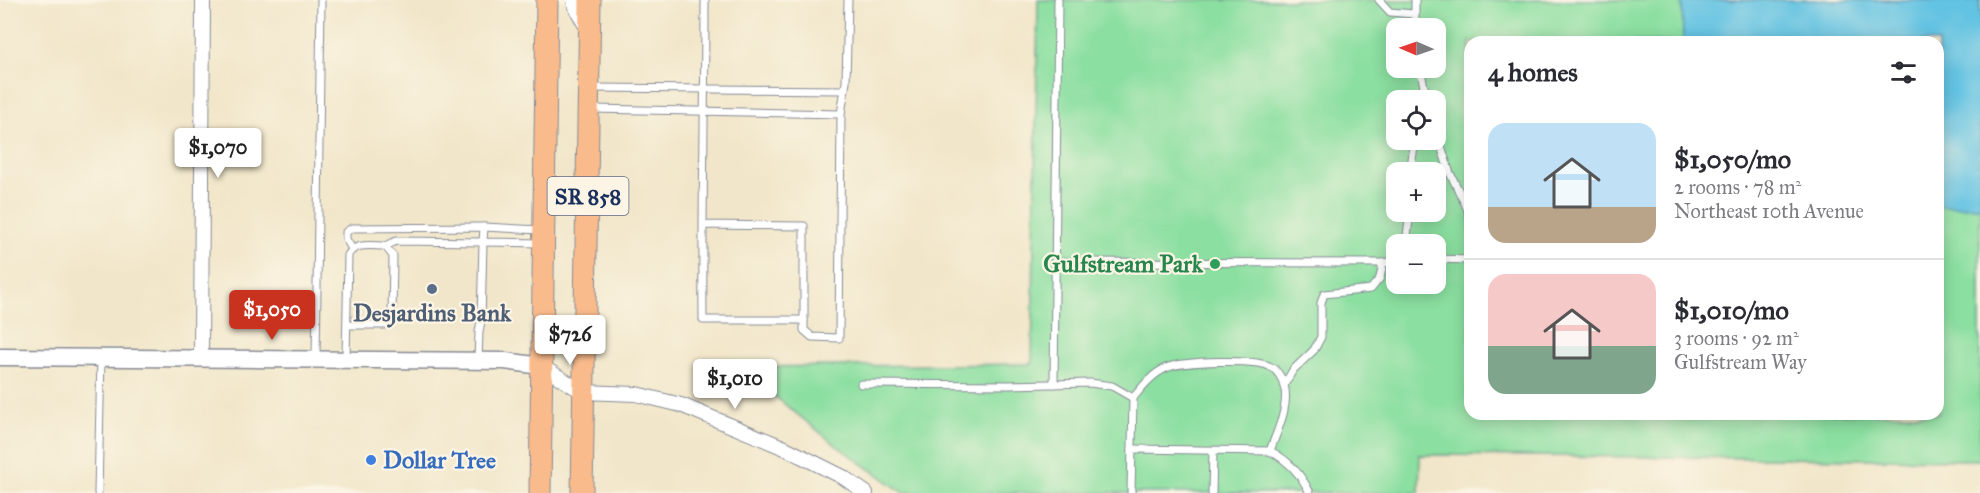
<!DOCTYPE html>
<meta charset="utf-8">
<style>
body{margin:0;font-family:"IM FELL Great Primer",serif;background:#f7f7f7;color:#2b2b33;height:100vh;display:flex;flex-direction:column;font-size:22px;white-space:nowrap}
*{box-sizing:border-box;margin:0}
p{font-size:20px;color:#7c7c81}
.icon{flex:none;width:33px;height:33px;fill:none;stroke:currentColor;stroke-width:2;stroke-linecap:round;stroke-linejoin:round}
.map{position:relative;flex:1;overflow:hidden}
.panel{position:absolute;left:1464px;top:36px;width:480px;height:384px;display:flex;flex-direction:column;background:#fff;border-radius:18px;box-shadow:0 3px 15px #0003}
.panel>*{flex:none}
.needle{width:39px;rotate:272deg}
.tools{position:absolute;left:1386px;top:18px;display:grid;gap:12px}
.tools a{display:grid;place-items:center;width:60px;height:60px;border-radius:12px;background:#fff;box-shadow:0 3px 15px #0003;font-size:30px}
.price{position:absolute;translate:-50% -51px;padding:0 14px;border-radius:6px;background:#fff;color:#222;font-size:20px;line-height:39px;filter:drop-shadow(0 2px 3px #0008)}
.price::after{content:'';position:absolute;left:50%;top:36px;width:18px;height:14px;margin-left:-9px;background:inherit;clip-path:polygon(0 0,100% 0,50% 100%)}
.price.on{background:#c8321e;color:#fff}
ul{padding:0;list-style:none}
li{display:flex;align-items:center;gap:18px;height:150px;padding:0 24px}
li+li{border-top:2px solid #e1e1e2}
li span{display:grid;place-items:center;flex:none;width:168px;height:120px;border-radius:18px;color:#555}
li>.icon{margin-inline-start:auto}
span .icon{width:72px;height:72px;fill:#fffc;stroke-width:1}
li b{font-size:26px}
h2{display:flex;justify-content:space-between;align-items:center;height:72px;padding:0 24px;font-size:26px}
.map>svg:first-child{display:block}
.green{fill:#8bdfa0;stroke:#53877f;stroke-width:1.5;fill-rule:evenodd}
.water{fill:#64c3e2;stroke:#4079a0;stroke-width:1.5}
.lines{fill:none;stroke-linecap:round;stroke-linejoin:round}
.service-casing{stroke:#868a94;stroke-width:9}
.minor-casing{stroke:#868a94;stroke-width:16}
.tertiary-casing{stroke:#868a94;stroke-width:19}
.primary-casing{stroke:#868a94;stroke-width:23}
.service{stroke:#fff;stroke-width:7}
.minor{stroke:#fff;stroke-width:14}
.tertiary{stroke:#fff;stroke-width:16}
.primary{stroke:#fabb8c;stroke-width:21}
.leisure-dot{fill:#2e9e5b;stroke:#fcf5e5;stroke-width:2}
.service-dot{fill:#5c6f8a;stroke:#fcf5e5;stroke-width:2}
.shop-dot{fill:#3f7fe0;stroke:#fcf5e5;stroke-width:2}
.labels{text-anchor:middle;stroke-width:4.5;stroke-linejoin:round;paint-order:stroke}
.shield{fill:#fcf5e5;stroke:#5e6a86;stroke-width:1.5}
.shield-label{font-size:22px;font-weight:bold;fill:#1b2f5e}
.leisure-label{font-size:24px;font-weight:bold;fill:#27864d;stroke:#fcf5e5;text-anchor:end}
.service-label{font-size:24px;font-weight:bold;fill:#4e5e75;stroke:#fcf5e5}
.shop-label{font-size:24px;font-weight:bold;fill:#366cbe;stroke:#fcf5e5;text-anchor:start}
</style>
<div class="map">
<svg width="1980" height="493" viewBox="0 0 1980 493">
<rect width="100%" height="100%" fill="#fcf5e5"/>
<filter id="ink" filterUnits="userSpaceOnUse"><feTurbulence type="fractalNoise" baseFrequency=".0167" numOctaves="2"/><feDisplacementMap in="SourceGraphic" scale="12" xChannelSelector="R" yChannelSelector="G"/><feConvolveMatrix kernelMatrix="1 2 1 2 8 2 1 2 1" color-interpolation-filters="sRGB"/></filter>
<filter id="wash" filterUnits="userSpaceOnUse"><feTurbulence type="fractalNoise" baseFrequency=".008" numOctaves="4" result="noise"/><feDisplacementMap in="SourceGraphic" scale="24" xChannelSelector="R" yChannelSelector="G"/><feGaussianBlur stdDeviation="1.35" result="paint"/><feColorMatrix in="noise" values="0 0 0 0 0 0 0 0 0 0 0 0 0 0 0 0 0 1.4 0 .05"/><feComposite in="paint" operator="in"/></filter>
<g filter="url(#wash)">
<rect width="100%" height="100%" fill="#f1e6c9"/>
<path class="green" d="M1038,0h942v460l-560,-5 -1,38h-515l-67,-47 -99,-79 294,-3zM1396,28h40v40h-40zM1470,42h468v372h-468zM1396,100h40v40h-40zM1396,172h40v40h-40zM1396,244h40v40h-40z"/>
<path class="water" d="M1682,0h298v207l-42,-1v-164h-255z"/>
</g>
<g filter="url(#ink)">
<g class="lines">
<defs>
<g id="service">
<path d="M1379,0l11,12 24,2"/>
<path d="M1415,0v28"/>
<path d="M1420,68l7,32"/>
<path d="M592,88l252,2"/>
<path d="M591,109l250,5"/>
<path d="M1436,130l13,41 21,43"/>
<path d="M1410,172l5,-32"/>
<path d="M703,225l101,1v94h-101c-1,-107 2,-213 2,-320"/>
<path d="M484,227l-1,15 58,1"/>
<path d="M1406,244l4,-32"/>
<path d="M385,246l11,-5 87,1 -2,79 -2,11 -1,29"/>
<path d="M352,249l-6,-10v-7l6,-4 132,-1 57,3"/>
<path d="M1436,259l34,1"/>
<path d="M1055,262l328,1 13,-2"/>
<path d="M804,320v10l8,7 27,1 2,-224 5,-32 2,-82"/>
<path d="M316,359l5,-359"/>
<path d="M346,359l2,-104c8,-13 23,-9 37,-9l8,10 -1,61 -3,6 -5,2h-37"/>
<path d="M861,384l148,1 81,-2 22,3 21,12c9,-11 19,-24 33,-30 16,-7 91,-10 105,-1 6,3 11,11 13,18 6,21 -7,46 -14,66"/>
<path d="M1054,384l4,-384"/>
<path d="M1284,385l9,-15 21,-20 7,-13v-34l3,-9 47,-5 9,-11 3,-15"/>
<path d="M1132,449l138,2c18,9 31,23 40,42"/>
<path d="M98,493l3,-136"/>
<path d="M1131,493l2,-95"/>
<path d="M1212,493l1,-42"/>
</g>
<g id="minor">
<path d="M574,0l1,6 13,24"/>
<path d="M201,358l2,-358"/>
<path d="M541,366l42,26 53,2 45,11 104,43 58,29 23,16"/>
</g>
<path id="tertiary" d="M0,357l505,4 36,5"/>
<g id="primary">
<path d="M540,493l7,-493"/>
<path d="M582,493l8,-493"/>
</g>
</defs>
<use href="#service" class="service-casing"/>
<use href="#minor" class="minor-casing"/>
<use href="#tertiary" class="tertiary-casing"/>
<use href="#primary" class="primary-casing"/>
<use href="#service" class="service"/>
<use href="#minor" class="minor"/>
<use href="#tertiary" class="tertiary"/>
<use href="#primary" class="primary"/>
</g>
</g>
<circle class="leisure-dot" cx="1215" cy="264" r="6"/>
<circle class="service-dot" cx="432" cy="289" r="6"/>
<circle class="shop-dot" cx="371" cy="460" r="6"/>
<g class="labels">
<rect class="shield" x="547.5" y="177" width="81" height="38" rx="4.5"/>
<g class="shield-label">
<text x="588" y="204">SR 858</text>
</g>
<g class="leisure-label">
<text x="1203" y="272">Gulfstream Park</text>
</g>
<g class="service-label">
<text x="432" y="321">Desjardins Bank</text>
</g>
<g class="shop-label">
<text x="383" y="468">Dollar Tree</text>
</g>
</g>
</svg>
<div class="tools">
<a><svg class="needle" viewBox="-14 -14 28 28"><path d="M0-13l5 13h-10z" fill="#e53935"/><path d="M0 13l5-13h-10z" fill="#7c7c81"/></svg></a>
<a><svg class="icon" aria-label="locate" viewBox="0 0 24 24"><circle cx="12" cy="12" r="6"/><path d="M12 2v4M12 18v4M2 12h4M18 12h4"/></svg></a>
<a>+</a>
<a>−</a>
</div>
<b class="price" style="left:218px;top:179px">$1,070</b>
<b class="price on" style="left:272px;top:341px">$1,050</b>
<b class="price" style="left:570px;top:366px">$726</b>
<b class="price" style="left:735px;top:410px">$1,010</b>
<section class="panel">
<h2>4 homes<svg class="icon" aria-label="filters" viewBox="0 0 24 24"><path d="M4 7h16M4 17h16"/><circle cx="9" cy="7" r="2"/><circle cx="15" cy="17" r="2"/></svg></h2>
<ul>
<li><span style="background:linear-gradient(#bfe0f5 70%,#b9a48a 0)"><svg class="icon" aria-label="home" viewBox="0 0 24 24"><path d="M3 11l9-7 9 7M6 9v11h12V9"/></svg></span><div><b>$1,050/mo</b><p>2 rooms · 78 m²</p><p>Northeast 10th Avenue</p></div></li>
<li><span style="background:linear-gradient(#f6c9c9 60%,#7fa58c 0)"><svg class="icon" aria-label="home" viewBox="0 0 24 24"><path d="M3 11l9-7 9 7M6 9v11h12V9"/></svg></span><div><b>$1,010/mo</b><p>3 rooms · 92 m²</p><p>Gulfstream Way</p></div></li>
</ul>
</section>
</div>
